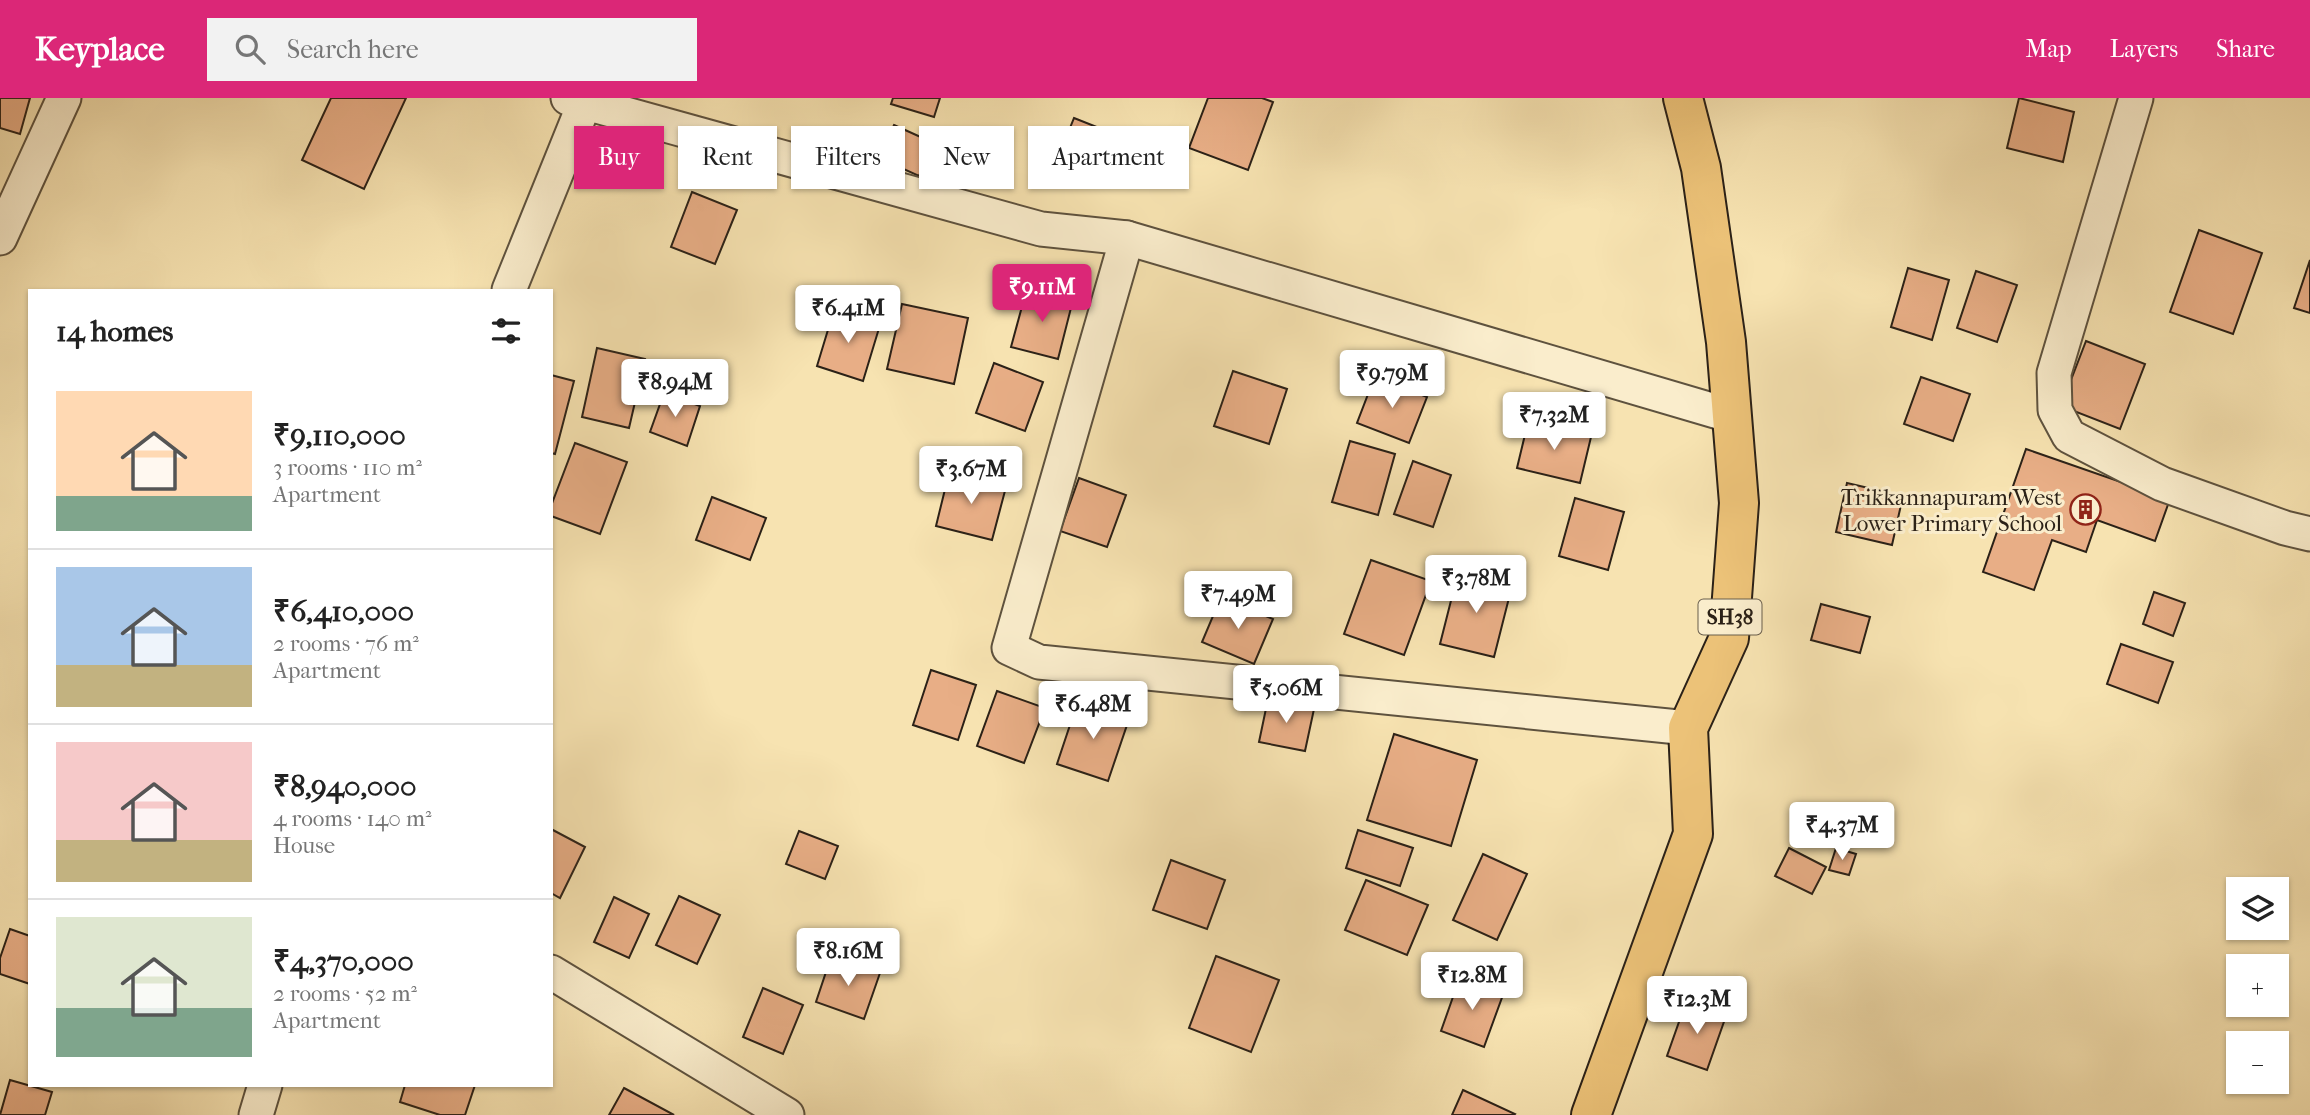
<!DOCTYPE html>
<meta charset="utf-8">
<style>
body{margin:0;font-family:"IM FELL French Canon",serif;background:#f2f2f2;color:#222;height:100vh;display:flex;flex-direction:column;font-size:26px;white-space:nowrap}
*{box-sizing:border-box;margin:0}
p{font-size:23px;color:#767676}
.icon{flex:none;width:38px;height:38px;fill:none;stroke:currentColor;stroke-width:2;stroke-linecap:round;stroke-linejoin:round}
.map{position:relative;flex:1;overflow:hidden}
.side{position:absolute;left:28px;top:191px;width:525px;height:798px;display:flex;flex-direction:column;background:#fff;border-radius:0px;box-shadow:0 2px 5px #0004}
.side>*{flex:none}
.banner{position:absolute;left:574px;top:28px;width:665px;height:63px;display:flex;gap:14px}
.tools{position:absolute;left:2226px;top:779px;display:grid;gap:14px}
.tools a{display:grid;place-items:center;width:63px;height:63px;border-radius:0px;background:#fff;box-shadow:0 2px 5px #0004;font-size:35px}
.price{position:absolute;translate:-50% -60px;padding:0 16px;border-radius:7px;background:#fff;color:#222;font-size:23px;line-height:46px;filter:drop-shadow(0 2px 4px #0008)}
.price::after{content:'';position:absolute;left:50%;top:42px;width:21px;height:16px;margin-left:-10px;background:inherit;clip-path:polygon(0 0,100% 0,50% 100%)}
.price.on{background:#db2777;color:#fff}
ul{padding:0;list-style:none}
li{display:flex;align-items:center;gap:21px;height:175px;padding:0 28px}
li+li{border-top:2px solid #e0e0e0}
li span{display:grid;place-items:center;flex:none;width:196px;height:140px;border-radius:0px;color:#555}
li>.icon{margin-inline-start:auto}
span .icon{width:84px;height:84px;fill:#fffc;stroke-width:1}
li b{font-size:30px}
h2{display:flex;justify-content:space-between;align-items:center;height:84px;padding:0 28px;font-size:30px}
.chip{padding:0 24px;border-radius:0px;background:#fff;box-shadow:0 2px 5px #0004;font-size:24px;line-height:63px}
.chip.on{background:#db2777;color:#fff}
header{display:flex;align-items:center;gap:42px;box-sizing:border-box;height:98px;padding:0 35px;background:#db2777;color:#fff}
header strong{font-size:33px}
nav{display:flex;gap:38px;margin-inline-start:auto;font-size:24px}
.search{width:490px;height:63px;background:#f2f2f2;display:flex;align-items:center;gap:18px;box-sizing:border-box;padding:0 24px;border-radius:0px;color:#767676;font-size:26px}
.map>svg:first-child{display:block}
.building{fill:#e8ae86;stroke:#2b2117;stroke-width:2}
.lines{fill:none;stroke-linecap:round;stroke-linejoin:round}
.street-casing{stroke:#5e523e;stroke-width:37}
.primary-casing{stroke:#2b2117;stroke-width:42}
.street{stroke:#faedcc;stroke-width:33}
.primary{stroke:#ecc278;stroke-width:38}
.labels{text-anchor:middle;stroke-width:6;stroke-linejoin:round;paint-order:stroke}
.shield{fill:#faedcc;stroke:#695e4d;stroke-width:2}
.shield-label{font-size:21px;font-weight:bold;fill:#2b2117}
.poi-label{font-size:23px;fill:#2b2117;stroke:#faedcc;text-anchor:end}
</style>
<header>
<strong>Keyplace</strong>
<div class="search"><svg class="icon" aria-label="search" viewBox="0 0 24 24"><circle cx="10" cy="10" r="6"/><path d="M15 15l6 6"/></svg>Search here</div>
<nav><a>Map</a><a>Layers</a><a>Share</a></nav>
</header>
<div class="map">
<svg width="2310" height="1017" viewBox="0 0 2310 1017">
<rect width="100%" height="100%" fill="#f7e3b1"/>
<filter id="stains"><feTurbulence type="fractalNoise" baseFrequency=".00286" numOctaves="4"/><feColorMatrix values="0 0 0 0 .2 0 0 0 0 .09 0 0 0 0 .02 0 0 0 .5 -.17"/></filter>
<radialGradient id="worn" r=".72"><stop offset=".6" stop-color="#630" stop-opacity="0"/><stop offset="1" stop-color="#630" stop-opacity=".3"/></radialGradient>
<g class="building">
<path d="M0,0h30l-10,36 -20,-6z"/>
<path d="M331,0h75l-42,91 -62,-29z"/>
<path d="M893,0h47l-6,19 -43,-13z"/>
<path d="M1208,0h54l11,4 -25,68 -59,-22z"/>
<path d="M2019,0l55,14 -11,50 -56,-14z"/>
<path d="M1074,20l43,17 -19,47 -43,-17z"/>
<path d="M894,27l40,18 -15,33 -40,-18z"/>
<path d="M692,94l45,18 -22,54 -44,-17z"/>
<path d="M2199,132l63,23 -29,81 -63,-22z"/>
<path d="M2310,162v53l-16,-5z"/>
<path d="M1908,170l41,12 -17,60 -41,-13z"/>
<path d="M1976,173l41,14 -20,57 -40,-14z"/>
<path d="M1027,190l46,12 -15,59 -47,-12z"/>
<path d="M902,206l66,14 -14,66 -67,-15z"/>
<path d="M834,212l46,15 -17,56 -46,-15z"/>
<path d="M2086,243l59,23 -25,65 -59,-23z"/>
<path d="M597,250l48,11 -16,69 -47,-11z"/>
<path d="M994,265l49,19 -18,49 -49,-18z"/>
<path d="M1233,273l54,18 -18,55 -55,-18z"/>
<path d="M551,277l23,6 -19,73 -4,-1z"/>
<path d="M1375,278l52,21 -18,46 -52,-20z"/>
<path d="M1921,279l49,17 -17,47 -49,-17z"/>
<path d="M664,295l36,13 -13,40 -37,-14z"/>
<path d="M1528,324l63,15 -11,46 -63,-15z"/>
<path d="M1350,343l45,13 -17,61 -46,-13z"/>
<path d="M575,345l52,19 -27,72 -49,-18v-10z"/>
<path d="M2026,351l144,50 -15,42 -58,-21 -11,32 -34,-12 -18,50 -51,-18z"/>
<path d="M1413,363l38,14 -18,52 -39,-13z"/>
<path d="M949,375l57,14 -14,53 -56,-14z"/>
<path d="M1079,380l47,17 -19,52 -47,-16z"/>
<path d="M1847,385l56,13 -11,49 -56,-13z"/>
<path d="M712,399l54,21 -16,42 -54,-20z"/>
<path d="M1575,400l49,14 -16,58 -49,-14z"/>
<path d="M1371,462l60,21 -27,74 -60,-21z"/>
<path d="M1458,475l54,13 -18,71 -54,-13z"/>
<path d="M2154,494l31,11 -12,33 -30,-12z"/>
<path d="M1221,499l52,22 -19,45 -52,-22z"/>
<path d="M1821,506l49,13 -10,36 -49,-13z"/>
<path d="M2121,546l52,18 -15,41 -51,-19z"/>
<path d="M931,572l45,15 -18,55 -45,-15z"/>
<path d="M997,593l48,17 -21,55 -47,-17z"/>
<path d="M1268,601l46,10 -9,42 -46,-9z"/>
<path d="M1078,603l51,18 -21,62 -51,-17z"/>
<path d="M1394,636l83,26 -26,86 -84,-26z"/>
<path d="M551,731l34,18 -25,51 -9,-5z"/>
<path d="M1358,732l55,18 -13,38 -54,-18z"/>
<path d="M799,733l39,15 -13,33 -39,-15z"/>
<path d="M1789,750l37,19 -14,27 -37,-18z"/>
<path d="M1836,750l20,6 -7,21 -20,-5z"/>
<path d="M1483,756l44,20 -30,66 -44,-20z"/>
<path d="M1171,762l54,20 -18,49 -54,-19z"/>
<path d="M1366,782l62,25 -21,50 -62,-25z"/>
<path d="M679,798l41,19 -23,49 -41,-19z"/>
<path d="M614,799l35,17 -20,44 -35,-16z"/>
<path d="M10,831l20,7v48l-30,-10v-16z"/>
<path d="M1216,858l63,24 -28,72 -62,-24z"/>
<path d="M831,859l49,16 -16,46 -48,-17z"/>
<path d="M1460,879l44,15 -20,55 -43,-16z"/>
<path d="M763,890l40,17 -20,49 -40,-17z"/>
<path d="M1686,904l40,14 -19,54 -40,-14z"/>
<path d="M10,982l42,12 -7,23h-45z"/>
<path d="M405,987h70l-10,30h-25l-40,-13z"/>
<path d="M624,990l50,27h-65z"/>
<path d="M1463,992l52,24 -1,1h-62z"/>
</g>
<g class="lines">
<defs>
<g id="street">
<path d="M568,0l473,131 86,9 605,178"/>
<path d="M2136,0l-82,275 1,37 14,26 93,48 123,44 25,6"/>
<path d="M0,140l64,-140"/>
<path d="M1127,140l-118,410 30,14 649,66"/>
<path d="M509,192l76,-188"/>
<path d="M551,874l236,143"/>
<path d="M256,1017l9,-30"/>
</g>
<path id="primary" d="M1591,1017l102,-281 -5,-106 41,-90 10,-135 -13,-161 -25,-174 -18,-70"/>
</defs>
<use href="#street" class="street-casing"/>
<use href="#primary" class="primary-casing"/>
<use href="#street" class="street"/>
<use href="#primary" class="primary"/>
</g>
<defs>
<symbol id="building-ring" viewBox="-11 -11 22 22"><circle r="9.5" fill="#faedcc" stroke="#8f2418" stroke-width="1.5"/><path d="M-4-6H4V6H1V3H-1V6H-4ZM-2.5-4.3h1.7v1.8h-1.7ZM.8-4.3h1.7v1.8H.8ZM-2.5-1h1.7V.8h-1.7ZM.8-1h1.7V.8H.8Z" fill="#8f2418"/></symbol>
</defs>
<g fill-rule="evenodd">
<use href="#building-ring" x="2068" y="394" width="35" height="35"/>
</g>
<g class="labels">
<rect class="shield" x="1698.5" y="501.5" width="63" height="35" rx="5"/>
<g class="shield-label">
<text x="1730" y="526">SH38</text>
</g>
<g class="poi-label">
<text x="2062" y="407">Trikkannapuram West<tspan x="2062" dy="26">Lower Primary School</tspan></text>
</g>
</g>
<rect width="100%" height="100%" filter="url(#stains)"/>
<rect width="100%" height="100%" fill="url(#worn)"/>
</svg>
<div class="tools">
<a><svg class="icon" aria-label="layers" viewBox="0 0 24 24"><path d="M12 4l9 5-9 5-9-5zM3 14l9 5 9-5"/></svg></a>
<a>+</a>
<a>−</a>
</div>
<b class="price on" style="left:1042px;top:226px">₹9.11M</b>
<b class="price" style="left:848px;top:247px">₹6.41M</b>
<b class="price" style="left:1392px;top:312px">₹9.79M</b>
<b class="price" style="left:675px;top:321px">₹8.94M</b>
<b class="price" style="left:1554px;top:354px">₹7.32M</b>
<b class="price" style="left:971px;top:408px">₹3.67M</b>
<b class="price" style="left:1476px;top:517px">₹3.78M</b>
<b class="price" style="left:1238px;top:533px">₹7.49M</b>
<b class="price" style="left:1286px;top:627px">₹5.06M</b>
<b class="price" style="left:1093px;top:643px">₹6.48M</b>
<b class="price" style="left:1842px;top:764px">₹4.37M</b>
<b class="price" style="left:848px;top:890px">₹8.16M</b>
<b class="price" style="left:1472px;top:914px">₹12.8M</b>
<b class="price" style="left:1697px;top:938px">₹12.3M</b>
<div class="banner">
<a class="chip on">Buy</a>
<a class="chip">Rent</a>
<a class="chip">Filters</a>
<a class="chip">New</a>
<a class="chip">Apartment</a>
</div>
<section class="side">
<h2>14 homes<svg class="icon" aria-label="filters" viewBox="0 0 24 24"><path d="M4 7h16M4 17h16"/><circle cx="9" cy="7" r="2"/><circle cx="15" cy="17" r="2"/></svg></h2>
<ul>
<li><span style="background:linear-gradient(#ffd9b3 75%,#7fa58c 0)"><svg class="icon" aria-label="home" viewBox="0 0 24 24"><path d="M3 11l9-7 9 7M6 9v11h12V9"/></svg></span><div><b>₹9,110,000</b><p>3 rooms · 110 m²</p><p>Apartment</p></div></li>
<li><span style="background:linear-gradient(#a9c7e8 70%,#c2b280 0)"><svg class="icon" aria-label="home" viewBox="0 0 24 24"><path d="M3 11l9-7 9 7M6 9v11h12V9"/></svg></span><div><b>₹6,410,000</b><p>2 rooms · 76 m²</p><p>Apartment</p></div></li>
<li><span style="background:linear-gradient(#f6c9c9 70%,#c2b280 0)"><svg class="icon" aria-label="home" viewBox="0 0 24 24"><path d="M3 11l9-7 9 7M6 9v11h12V9"/></svg></span><div><b>₹8,940,000</b><p>4 rooms · 140 m²</p><p>House</p></div></li>
<li><span style="background:linear-gradient(#dfe7d0 65%,#7fa58c 0)"><svg class="icon" aria-label="home" viewBox="0 0 24 24"><path d="M3 11l9-7 9 7M6 9v11h12V9"/></svg></span><div><b>₹4,370,000</b><p>2 rooms · 52 m²</p><p>Apartment</p></div></li>
</ul>
</section>
</div>
